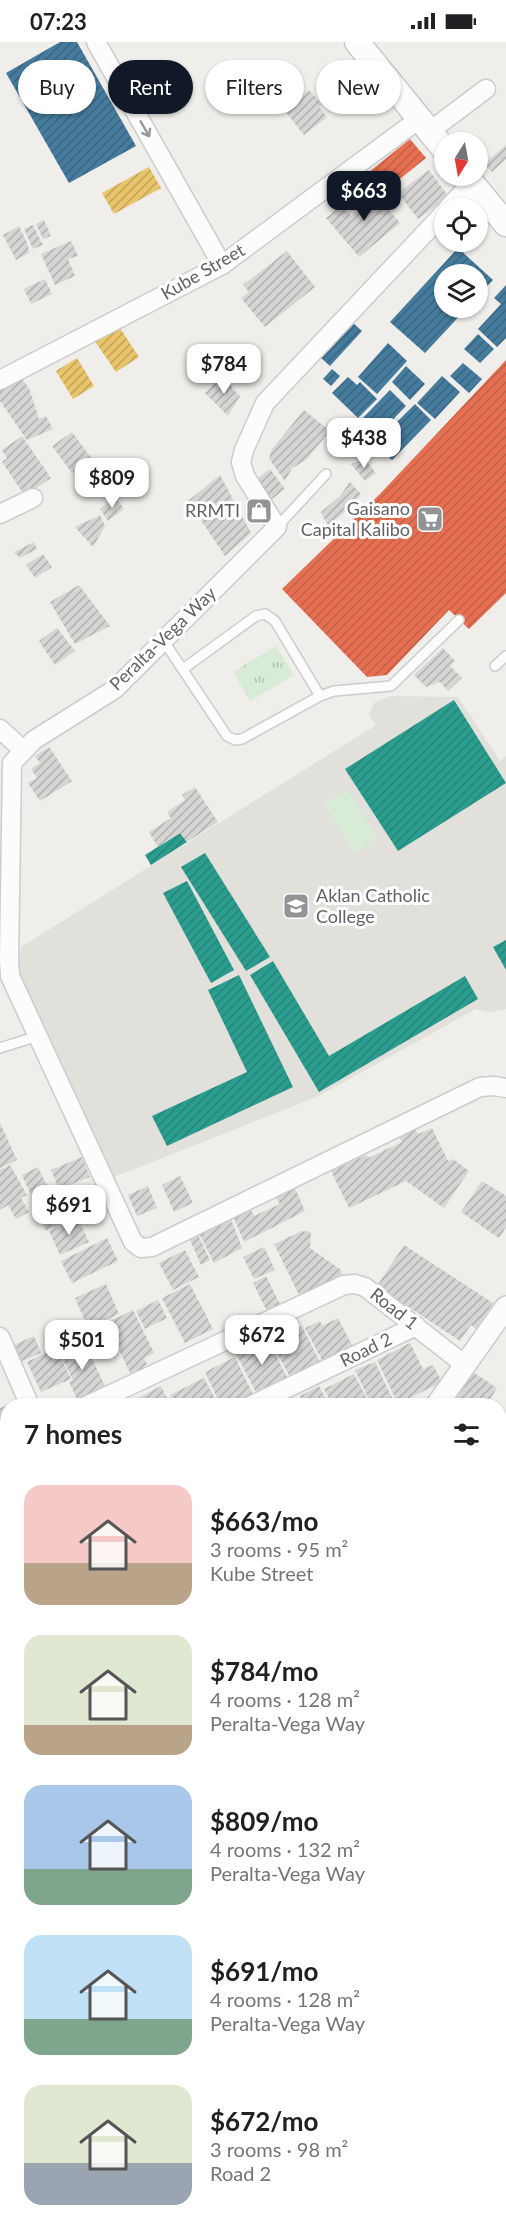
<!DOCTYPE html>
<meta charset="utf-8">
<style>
body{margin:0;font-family:Lato,sans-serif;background:#f2f2f2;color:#202124;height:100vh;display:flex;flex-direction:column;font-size:22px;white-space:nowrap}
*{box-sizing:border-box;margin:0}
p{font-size:20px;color:#757577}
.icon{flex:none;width:33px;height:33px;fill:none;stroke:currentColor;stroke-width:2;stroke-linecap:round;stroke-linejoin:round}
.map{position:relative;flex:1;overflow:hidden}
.details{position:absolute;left:0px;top:1356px;width:507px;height:836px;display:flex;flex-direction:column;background:#fff;border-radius:24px 24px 0 0;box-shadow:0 2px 4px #0004}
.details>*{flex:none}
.banner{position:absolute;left:18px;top:18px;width:471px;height:54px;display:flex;gap:12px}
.needle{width:39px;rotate:191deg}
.controls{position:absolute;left:434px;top:90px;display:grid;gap:12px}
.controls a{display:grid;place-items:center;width:54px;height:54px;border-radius:50%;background:#fff;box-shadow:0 2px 4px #0004;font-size:30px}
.price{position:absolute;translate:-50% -51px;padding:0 14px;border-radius:12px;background:#fff;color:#222;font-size:20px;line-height:39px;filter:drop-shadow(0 2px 3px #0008)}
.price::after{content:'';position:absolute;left:50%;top:36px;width:18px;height:14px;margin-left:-9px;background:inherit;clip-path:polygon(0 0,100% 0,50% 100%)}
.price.selected{background:#111827;color:#fff}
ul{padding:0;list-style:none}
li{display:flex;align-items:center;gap:18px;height:150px;padding:0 24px}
li span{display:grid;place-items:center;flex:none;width:168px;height:120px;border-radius:18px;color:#555}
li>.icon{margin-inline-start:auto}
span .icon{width:72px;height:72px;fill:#fffc;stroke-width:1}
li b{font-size:26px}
h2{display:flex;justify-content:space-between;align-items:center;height:72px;padding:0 24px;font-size:26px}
.tag{padding:0 21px;border-radius:27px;background:#fff;box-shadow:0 2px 4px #0004;font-size:21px;line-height:54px}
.tag.selected{background:#111827;color:#fff}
.status{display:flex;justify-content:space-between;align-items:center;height:42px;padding:0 30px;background:#fff;direction:ltr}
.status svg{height:16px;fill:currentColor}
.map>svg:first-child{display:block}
.education{fill:#e2e0da}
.grass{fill:url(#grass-tufts)}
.garden{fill:#d8ebd6}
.homes{fill:url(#homes-hatch)}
.shops{fill:url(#shops-hatch)}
.schools{fill:url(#schools-hatch)}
.public{fill:url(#public-hatch)}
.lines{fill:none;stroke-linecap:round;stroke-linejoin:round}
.stream{stroke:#bfe0f9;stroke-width:5}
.building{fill:url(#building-hatch)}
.service-casing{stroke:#cbcccc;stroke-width:12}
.minor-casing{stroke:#cbcccc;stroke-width:21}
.tertiary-casing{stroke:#cbcccc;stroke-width:24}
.secondary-casing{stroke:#cacacb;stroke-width:27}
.service{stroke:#fdfcfc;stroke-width:9}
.minor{stroke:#fdfcfc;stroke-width:18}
.tertiary{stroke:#fdfcfc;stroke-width:21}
.secondary{stroke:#fdfcfc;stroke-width:24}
.oneway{stroke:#96999c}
.labels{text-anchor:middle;stroke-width:6;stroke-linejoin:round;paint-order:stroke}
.street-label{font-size:18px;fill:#5f6368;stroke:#fff}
.poi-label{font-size:18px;fill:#5f6368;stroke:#fff;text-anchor:end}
</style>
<div class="status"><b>07:23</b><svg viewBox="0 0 49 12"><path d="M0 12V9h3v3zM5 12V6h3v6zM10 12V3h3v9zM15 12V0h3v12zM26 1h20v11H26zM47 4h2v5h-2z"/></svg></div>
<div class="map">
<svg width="506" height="2191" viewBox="0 0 506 2191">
<defs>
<pattern id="grass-tufts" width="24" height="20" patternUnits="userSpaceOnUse" patternTransform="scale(1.5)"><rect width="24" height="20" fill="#d8ebd6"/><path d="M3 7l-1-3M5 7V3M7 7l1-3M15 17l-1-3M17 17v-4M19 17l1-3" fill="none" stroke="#b2c2b1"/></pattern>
<pattern id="homes-hatch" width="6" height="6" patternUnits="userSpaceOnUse" patternTransform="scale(1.5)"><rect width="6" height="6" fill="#e9c46a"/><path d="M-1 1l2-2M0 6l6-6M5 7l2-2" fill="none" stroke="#c0a35b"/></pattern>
<pattern id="shops-hatch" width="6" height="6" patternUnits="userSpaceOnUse" patternTransform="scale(1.5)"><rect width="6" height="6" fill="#e76f51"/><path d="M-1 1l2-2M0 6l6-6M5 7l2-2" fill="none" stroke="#be5f47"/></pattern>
<pattern id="schools-hatch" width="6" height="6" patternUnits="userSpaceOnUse" patternTransform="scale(1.5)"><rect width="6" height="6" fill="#2a9d8f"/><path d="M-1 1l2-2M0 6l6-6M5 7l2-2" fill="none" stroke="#278479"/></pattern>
<pattern id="public-hatch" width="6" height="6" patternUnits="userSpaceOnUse" patternTransform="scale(1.5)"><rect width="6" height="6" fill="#457b9d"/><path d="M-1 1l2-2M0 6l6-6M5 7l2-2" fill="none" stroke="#3b647e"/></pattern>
<pattern id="building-hatch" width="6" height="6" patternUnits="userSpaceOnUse" patternTransform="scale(1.5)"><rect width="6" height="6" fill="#d6d5d3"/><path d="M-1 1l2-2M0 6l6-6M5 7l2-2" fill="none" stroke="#b1b0af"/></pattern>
</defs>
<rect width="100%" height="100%" fill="#efeeea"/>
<path class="education" d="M390,654l68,1 42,64 6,-5v253l-16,3 -14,-3 -157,87 -205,81 -96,-204 3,-26 355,-222 -7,-10 5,-12z"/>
<path class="grass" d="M276,604l18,29 -44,26 -17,-29z"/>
<path class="garden" d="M347,748l31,48 -23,15 -31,-49z"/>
<g class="homes">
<path d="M149,125l12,21 -47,26 -12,-21z"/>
<path d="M118,283l21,32 -23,15 -22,-32z"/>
<path d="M77,316l17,28 -21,13 -17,-28z"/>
</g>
<g class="shops">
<path d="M410,97l16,19 -46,37 -16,-19z"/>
<path d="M506,318v233l-37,36 -20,-19 -62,65 -20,2 -85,-88 97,-94z"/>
</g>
<g class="schools">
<path d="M454,658l52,83 -108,68 -53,-82z"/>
<path d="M180,791l7,9 -36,23 -6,-10z"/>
<path d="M205,811l65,104 -24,14 -65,-104z"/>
<path d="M187,839l47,89 -23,13 -48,-90z"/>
<path d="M506,898v30l-13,-23z"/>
<path d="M273,919l56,95 136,-80 13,23 -159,93 -69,-117z"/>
<path d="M239,933l54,112 -126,59 -15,-30 95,-44 -39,-82z"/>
</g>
<g class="public">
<path d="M60,0h17l59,104 -67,37 -63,-110z"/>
<path d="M458,206l35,32 -16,17v-23h-33v34h23l-42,45 -35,-31z"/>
<path d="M506,243v53l-9,9 -19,-18 23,-25 -7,-6z"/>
<path d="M352,280l10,9 -32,35 -10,-9z"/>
<path d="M478,292l16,15 -14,14 -16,-14z"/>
<path d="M388,301l19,18 -30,33 -19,-17z"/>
<path d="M463,321l19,16 -13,14 -19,-17z"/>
<path d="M406,324l19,18 -15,16 -18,-18z"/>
<path d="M332,327l8,7 -9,10 -8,-7z"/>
<path d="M442,334l18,16 -25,27 -18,-16z"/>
<path d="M348,335l9,8 3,-3 17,17 -19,19 -26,-25z"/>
<path d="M390,348l16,16 -30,31 -16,-16z"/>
<path d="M415,362l16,16 -39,40 -17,-16z"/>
</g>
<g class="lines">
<path class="stream" d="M295,2191l2,-7"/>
</g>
<g class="building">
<path d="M309,48l13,15 -3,2 8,10 -23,18 -20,-25z"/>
<path d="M506,103v14l-14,13 -8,-8z"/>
<path d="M429,128l20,27 -31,22 -20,-26z"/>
<path d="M367,142l33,39 -41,34 -33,-39 16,-13 9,11 10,-8 -9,-11z"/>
<path d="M44,178l7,16 -8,3 -7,-15z"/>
<path d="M33,183l10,20 -10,4 -9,-20z"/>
<path d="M19,184l9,19 1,8 -13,7 -13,-25z"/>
<path d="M71,199l7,15 -10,3 7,17 -20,9 -14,-31z"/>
<path d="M287,209l28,36 -50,40 -24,-29 8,-6 -6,-7z"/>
<path d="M45,237l7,15 -21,10 -7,-15z"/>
<path d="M226,330l6,16 8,8 -12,20 -23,-23z"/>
<path d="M19,333l10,13 10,31 7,-3 7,13 -26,11 -27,-39v-15z"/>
<path d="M304,368l26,21 -24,29 -14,8 -7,13 -16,-22 3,-10z"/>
<path d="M72,390l20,27 -20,14 -20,-27z"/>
<path d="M22,394l29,42 -26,18 -23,-34 5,-4 -5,-8z"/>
<path d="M365,417l11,14 -11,8 -14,-17z"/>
<path d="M270,427l15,20 -17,13 -15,-20z"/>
<path d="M220,433l31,58 -26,23 -37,-55z"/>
<path d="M350,440l11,12 -8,11 -25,21 -7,-14 19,-16z"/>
<path d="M116,456l8,11 -16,12 -8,-12z"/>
<path d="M100,473l5,11 -12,21 -18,-20z"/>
<path d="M34,500l3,7 -17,9 -6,-6z"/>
<path d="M43,512l9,13 -17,11 -9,-13z"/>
<path d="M79,543l31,41 -35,18 -25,-42z"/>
<path d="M57,586l18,23 -20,14 -16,-24z"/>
<path d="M443,606l12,13 -5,5 12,12 -14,13 -8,-9 -14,5 -12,-12z"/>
<path d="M49,705l23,34 -32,20 -12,-18 9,-5 -6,-9 9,-6 -5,-7z"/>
<path d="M195,745l23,35 -31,20 -7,-9 -22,14 -9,-15 22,-14 -4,-6 18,-12 -3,-5z"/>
<path d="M0,1081l17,37 -17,8z"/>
<path d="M415,1086l3,6 14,-6 16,33 5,-2 16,12 -25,37 -38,-27 -57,27 -18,-37 35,-16 2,3 34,-16 -4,-6z"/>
<path d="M82,1115l8,20 -31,12 -8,-19z"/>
<path d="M10,1123l17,30 -6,3 8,14 -13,7 -8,-14 -8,5v-40z"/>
<path d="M38,1125l12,25 -17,8 -11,-25z"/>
<path d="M180,1134l13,27 -19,9 -12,-27z"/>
<path d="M482,1139l24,15v31l-7,11 -38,-26z"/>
<path d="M148,1144l9,22 -20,8 -9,-21z"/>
<path d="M294,1144l11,25 -61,31 -11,-26 17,-8 4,8 26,-12 -4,-6z"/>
<path d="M54,1150l13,29 -21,10 -13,-29z"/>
<path d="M78,1176l11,24 -29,13 -11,-24z"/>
<path d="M231,1177l11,29 -28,15 -16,-32z"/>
<path d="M196,1189l14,29 -9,5 -14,-32z"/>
<path d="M302,1189l9,1 -1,16 31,22 2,9 -42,20 -27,-55z"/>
<path d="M107,1196l11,23 -46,22 -11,-22z"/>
<path d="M404,1203l89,58 -17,26 -5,-4 -11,16 -83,-55z"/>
<path d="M264,1205l11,23 -21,9 -11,-22z"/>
<path d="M185,1208l14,27 -26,13 -14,-27z"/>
<path d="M266,1234l15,30 -13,7 -15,-30z"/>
<path d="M106,1242l13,30 -31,14 -13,-30z"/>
<path d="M190,1242l23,45 -28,14 -23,-45z"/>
<path d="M158,1258l9,18 -22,11 -9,-18z"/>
<path d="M133,1268l21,43 -10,5 3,6 -4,3 3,6 -13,6 -27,-56z"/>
<path d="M338,1276l15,29 -30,15 -18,-34 15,-7 2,5z"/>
<path d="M302,1284l19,38 -30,15 -20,-38z"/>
<path d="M34,1294l7,17 -19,8 -8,-16z"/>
<path d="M266,1294l23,45 -31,15 -23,-44z"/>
<path d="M82,1296l25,52 -28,13 -10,-21 4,-2 -15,-30z"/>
<path d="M410,1301l13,26 10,-4 9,17 -44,22 -21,-44z"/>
<path d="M56,1306l15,31 -30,13 -14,-30z"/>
<path d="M235,1315l19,40 -17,9h-16l-16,-34z"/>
<path d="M375,1320l21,44h-24l-17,-36z"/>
<path d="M470,1328l27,18 -8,13 -3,-1 -4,6h-20l-10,-7z"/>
<path d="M354,1332l12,23 -17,9h-16l-9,-17z"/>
<path d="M204,1336l15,28h-43l-6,-11z"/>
<path d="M161,1344l10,20h-41l-1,-3z"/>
<path d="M319,1344l11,20h-30l3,-6 -3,-4z"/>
<path d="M8,1363l-2,13 2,12 -8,6v-28z"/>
<path d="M0,1462l8,1v43l-8,-1z"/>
<path d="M8,1710v31l-8,-15v-12z"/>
<path d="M8,1906v41l-8,3v-41z"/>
<path d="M506,2098v25l-6,1v-24z"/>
<path d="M169,2184h30l5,7h-45z"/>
</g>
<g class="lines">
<defs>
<g id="service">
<path d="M277,485l49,-53"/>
<path d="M163,598l64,96 8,4 7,-1 78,-43 14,-5 57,-5 68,-66"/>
<path d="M495,624l11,-10"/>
<path d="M183,627l73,-53 9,-2 10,7 45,75"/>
<path d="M0,1006l38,-12"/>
<path d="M500,1683l6,16"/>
</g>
<g id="minor">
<path d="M96,0l126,223"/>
<path d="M430,89l56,-42"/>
<path d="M448,166l24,-25"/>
<path d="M444,171l-179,190 -21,47 -3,12 4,14 32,51 -162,162 -81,51 -22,23 -3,197 1,16 123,266 8,6 11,-1 328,-160 14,-1 12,2"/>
<path d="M0,338l222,-115 197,-146"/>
<path d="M0,472l33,-16"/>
<path d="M0,687l23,21"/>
<path d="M0,1295l30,69"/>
<path d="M86,1364l258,-121 11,-1 10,3 100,78"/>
<path d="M250,1364l166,-80"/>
<path d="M0,1407l8,-2"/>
<path d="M8,1631c-4,14 -5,24 0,38"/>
<path d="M500,1790l6,-2"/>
<path d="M506,1975v5"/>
<path d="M0,1992l8,-4"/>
<path d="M0,2031l8,14"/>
<path d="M500,2036l6,-1"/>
<path d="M500,2097l6,-2"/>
<path d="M150,2191l7,-7"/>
</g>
<g id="tertiary">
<path d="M436,1364l70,-99"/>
<path d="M0,1537h8"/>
<path d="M500,1582l6,1"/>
</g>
<g id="secondary">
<path d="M357,0l87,107"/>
<path d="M466,134l40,48"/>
</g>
</defs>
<use href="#service" class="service-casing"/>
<use href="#minor" class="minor-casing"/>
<use href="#tertiary" class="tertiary-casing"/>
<use href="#secondary" class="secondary-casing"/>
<use href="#service" class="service"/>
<use href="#minor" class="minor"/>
<use href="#tertiary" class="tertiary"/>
<use href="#secondary" class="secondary"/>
</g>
<defs><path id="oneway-shaft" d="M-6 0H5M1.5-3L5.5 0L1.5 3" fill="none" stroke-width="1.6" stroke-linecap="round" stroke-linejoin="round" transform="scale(1.5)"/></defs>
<use class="oneway" href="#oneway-shaft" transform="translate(145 87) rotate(60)"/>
<defs>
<symbol id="shop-square" viewBox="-11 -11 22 22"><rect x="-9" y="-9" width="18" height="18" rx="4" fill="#919496" stroke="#fff"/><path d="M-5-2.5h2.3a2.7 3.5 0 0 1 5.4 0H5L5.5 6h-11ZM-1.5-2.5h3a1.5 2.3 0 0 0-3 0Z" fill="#fff"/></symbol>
<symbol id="supermarket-square" viewBox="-11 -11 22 22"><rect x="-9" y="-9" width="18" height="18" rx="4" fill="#919496" stroke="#fff"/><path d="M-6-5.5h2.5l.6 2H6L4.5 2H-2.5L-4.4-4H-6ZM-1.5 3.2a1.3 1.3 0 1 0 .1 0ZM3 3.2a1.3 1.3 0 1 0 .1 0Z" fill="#fff"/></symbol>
<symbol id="university-square" viewBox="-11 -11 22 22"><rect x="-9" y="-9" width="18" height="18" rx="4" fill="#919496" stroke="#fff"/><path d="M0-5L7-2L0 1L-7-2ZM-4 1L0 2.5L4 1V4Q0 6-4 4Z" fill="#fff"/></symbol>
</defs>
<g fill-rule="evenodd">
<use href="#shop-square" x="244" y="454" width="30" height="30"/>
<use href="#supermarket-square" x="415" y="462" width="30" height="30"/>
<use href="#university-square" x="281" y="849" width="30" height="30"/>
</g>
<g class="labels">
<g class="street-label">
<text transform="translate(203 230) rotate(-30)" y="6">Kube Street</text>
<text transform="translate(163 597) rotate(-44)" y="6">Peralta-Vega Way</text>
<text transform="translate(394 1267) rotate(38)" y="6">Road 1</text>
<text transform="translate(366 1308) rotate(-26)" y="6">Road 2</text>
</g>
<g class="poi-label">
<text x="410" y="473">Gaisano<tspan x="410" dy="21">Capital Kalibo</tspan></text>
<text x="240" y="475">RRMTI</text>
<text x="316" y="860" text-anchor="start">Aklan Catholic<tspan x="316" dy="21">College</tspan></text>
</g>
</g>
</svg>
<div class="controls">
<a><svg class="needle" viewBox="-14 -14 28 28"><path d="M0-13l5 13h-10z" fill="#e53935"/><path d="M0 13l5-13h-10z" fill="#757577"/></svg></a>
<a><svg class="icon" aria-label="locate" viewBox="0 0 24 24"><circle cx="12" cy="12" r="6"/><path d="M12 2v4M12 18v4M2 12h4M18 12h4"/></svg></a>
<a><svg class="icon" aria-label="layers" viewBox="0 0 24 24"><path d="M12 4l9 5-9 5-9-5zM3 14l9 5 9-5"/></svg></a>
</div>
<b class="price selected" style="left:364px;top:180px">$663</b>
<b class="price" style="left:224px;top:353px">$784</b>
<b class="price" style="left:364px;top:427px">$438</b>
<b class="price" style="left:112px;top:467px">$809</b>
<b class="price" style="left:69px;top:1194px">$691</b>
<b class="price" style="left:262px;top:1324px">$672</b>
<b class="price" style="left:82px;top:1329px">$501</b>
<div class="banner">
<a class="tag">Buy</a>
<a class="tag selected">Rent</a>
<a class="tag">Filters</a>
<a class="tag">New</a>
</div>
<section class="details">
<h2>7 homes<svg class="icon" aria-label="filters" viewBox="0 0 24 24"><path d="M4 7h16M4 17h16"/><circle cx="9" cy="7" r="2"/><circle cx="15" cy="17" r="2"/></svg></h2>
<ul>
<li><span style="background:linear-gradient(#f6c9c9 65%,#b9a48a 0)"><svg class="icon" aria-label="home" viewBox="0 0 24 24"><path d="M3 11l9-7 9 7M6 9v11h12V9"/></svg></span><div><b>$663/mo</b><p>3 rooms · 95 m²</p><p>Kube Street</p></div></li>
<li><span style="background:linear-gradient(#dfe7d0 75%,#b9a48a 0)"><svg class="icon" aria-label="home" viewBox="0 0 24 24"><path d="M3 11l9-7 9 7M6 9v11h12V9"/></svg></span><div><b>$784/mo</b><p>4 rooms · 128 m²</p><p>Peralta-Vega Way</p></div></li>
<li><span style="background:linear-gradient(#a9c7e8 70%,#7fa58c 0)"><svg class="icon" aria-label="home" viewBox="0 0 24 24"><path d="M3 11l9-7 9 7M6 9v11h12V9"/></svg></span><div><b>$809/mo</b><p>4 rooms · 132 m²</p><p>Peralta-Vega Way</p></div></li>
<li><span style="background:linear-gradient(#bfe0f5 70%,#7fa58c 0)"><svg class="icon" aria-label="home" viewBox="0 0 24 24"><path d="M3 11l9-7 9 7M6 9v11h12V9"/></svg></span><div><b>$691/mo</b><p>4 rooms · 128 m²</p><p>Peralta-Vega Way</p></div></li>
<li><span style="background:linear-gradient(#dfe7d0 65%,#9aa5b1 0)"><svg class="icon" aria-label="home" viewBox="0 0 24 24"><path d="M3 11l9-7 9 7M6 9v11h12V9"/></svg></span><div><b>$672/mo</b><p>3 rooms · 98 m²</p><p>Road 2</p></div></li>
</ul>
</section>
</div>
